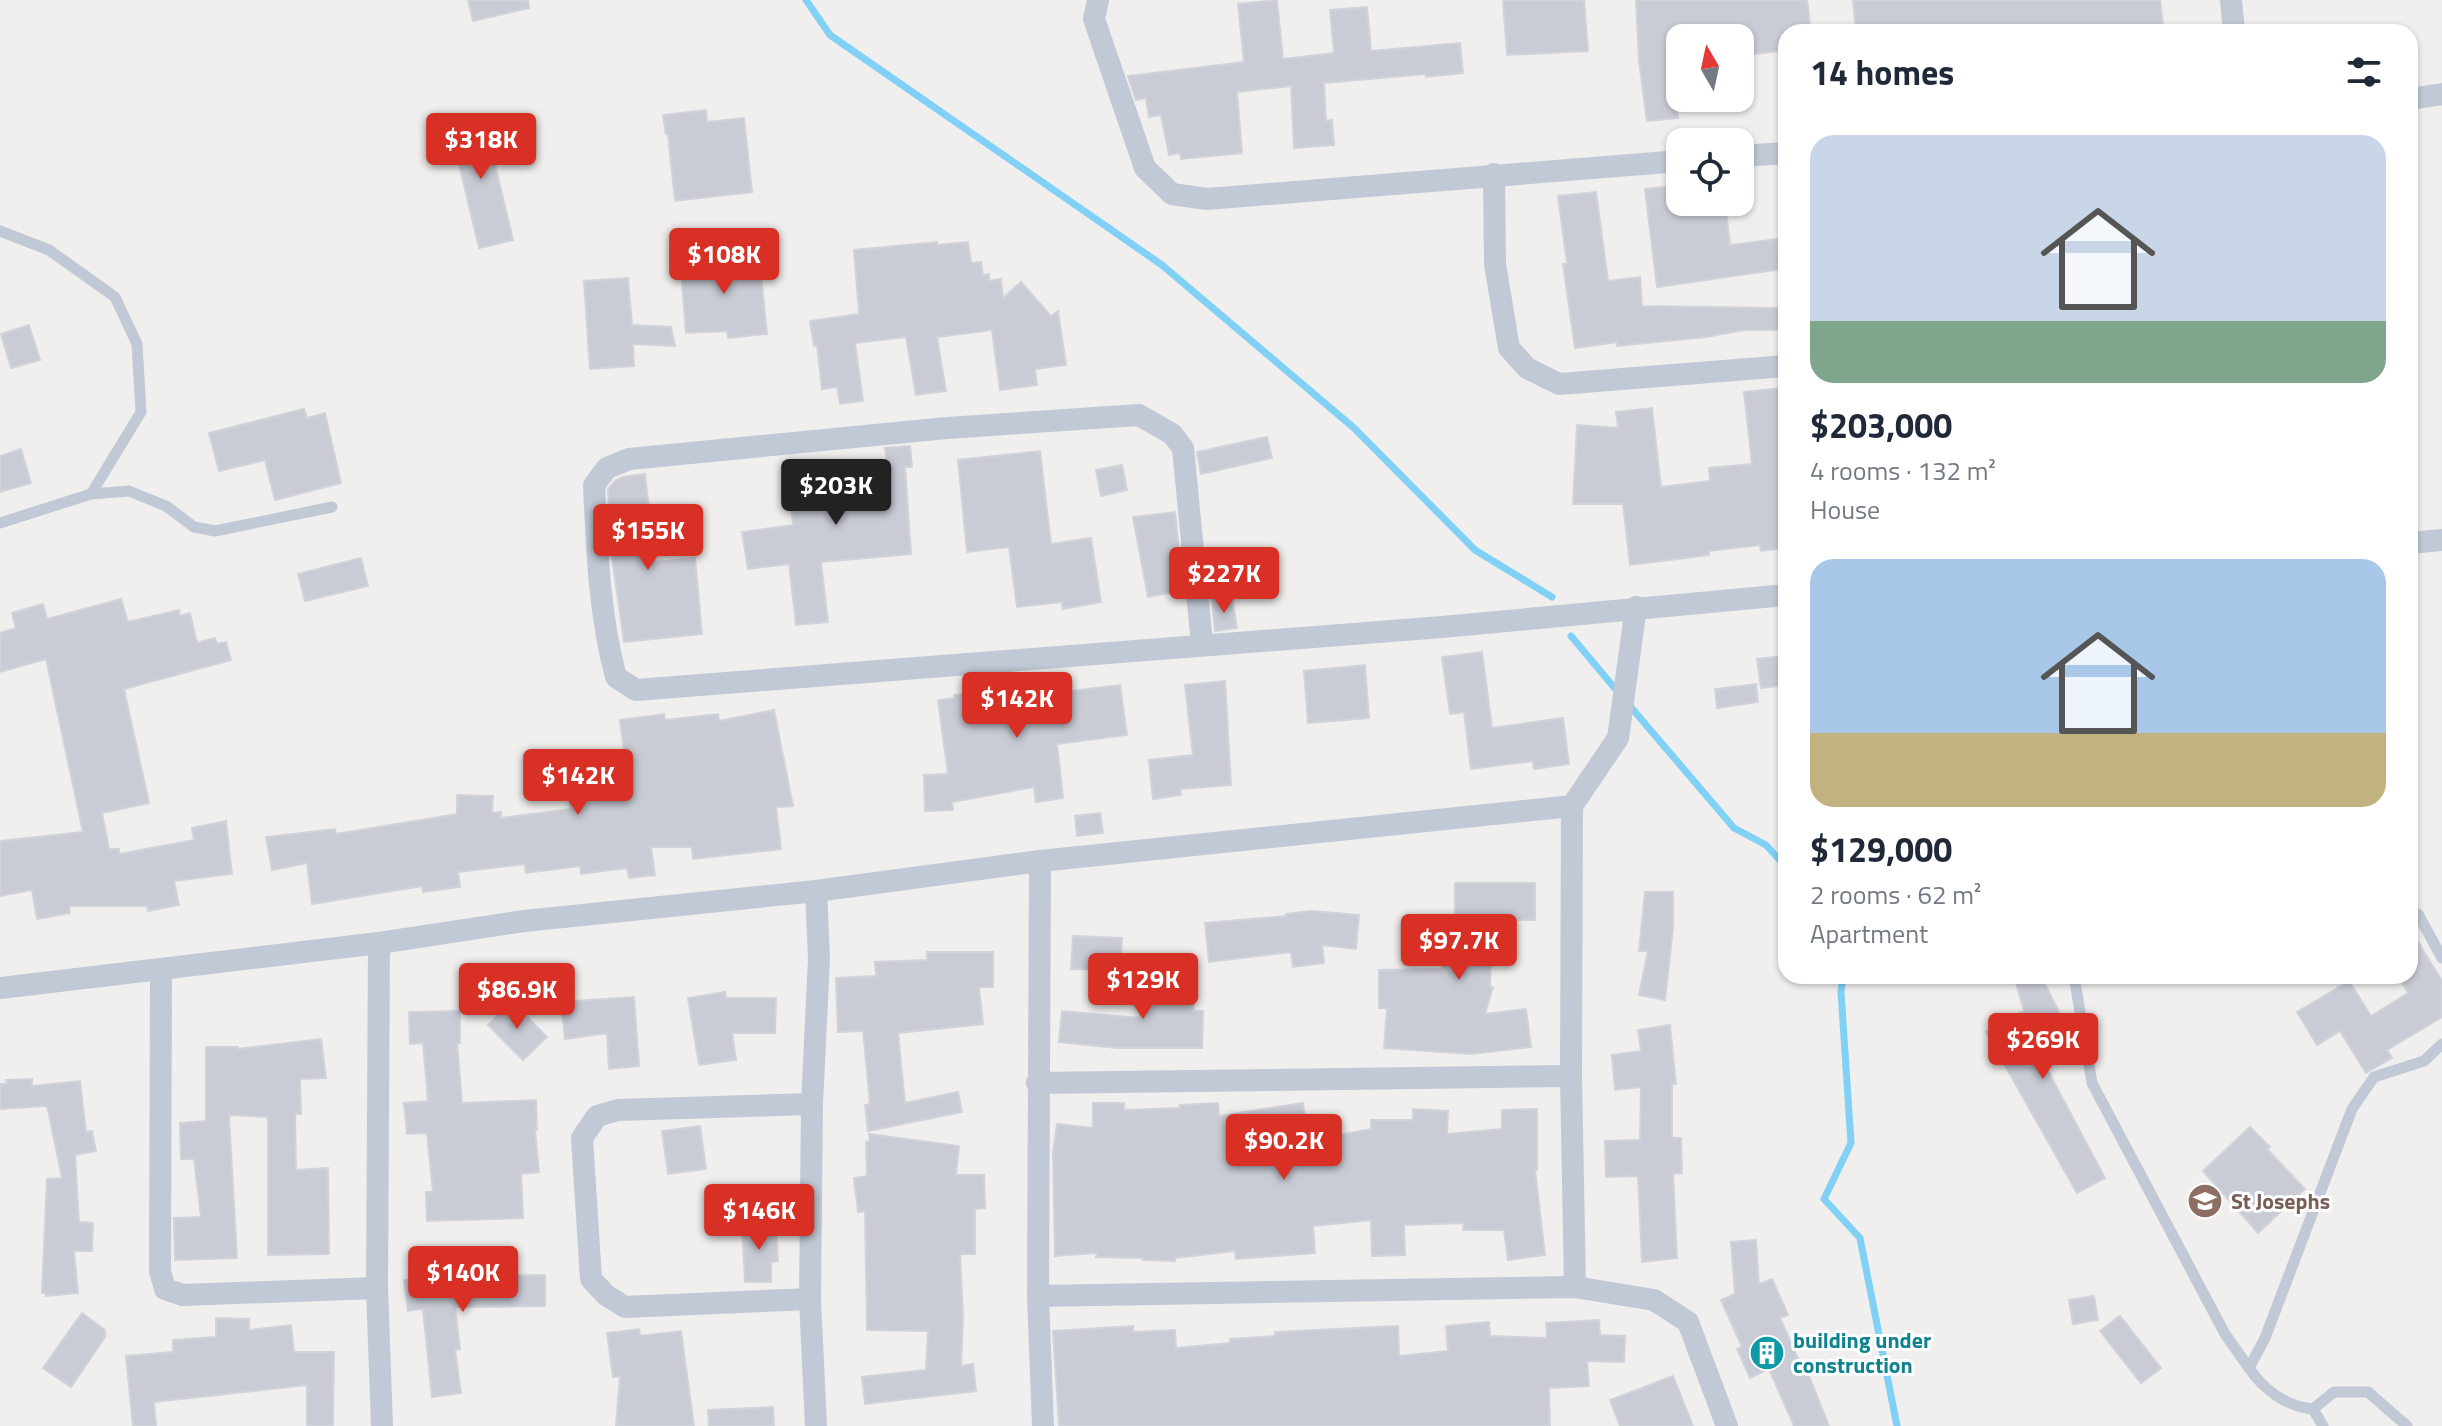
<!DOCTYPE html>
<meta charset="utf-8">
<style>
body{margin:0;font-family:"Titillium Web",sans-serif;background:#f6f6f7;color:#1f2937;height:100vh;display:flex;flex-direction:column;font-size:30px;white-space:nowrap}
*{box-sizing:border-box;margin:0}
p{font-size:26px;color:#747a83}
.icon{flex:none;width:44px;height:44px;fill:none;stroke:currentColor;stroke-width:2;stroke-linecap:round;stroke-linejoin:round}
.map{position:relative;flex:1;overflow:hidden}
.panel{position:absolute;left:1778px;top:24px;width:640px;height:960px;display:flex;flex-direction:column;background:#fff;border-radius:24px;box-shadow:0 2px 6px #0004}
.panel>*{flex:none}
.needle{width:52px;rotate:351deg}
.tools{position:absolute;left:1666px;top:24px;display:grid;gap:16px}
.tools a{display:grid;place-items:center;width:88px;height:88px;border-radius:16px;background:#fff;box-shadow:0 2px 6px #0004;font-size:40px}
.price{position:absolute;translate:-50% -68px;padding:0 18px;border-radius:8px;background:#d93025;color:#fff;font-size:26px;line-height:52px;filter:drop-shadow(0 2px 4px #0008)}
.price::after{content:'';position:absolute;left:50%;top:48px;width:24px;height:18px;margin-left:-12px;background:inherit;clip-path:polygon(0 0,100% 0,50% 100%)}
.price.current{background:#222;color:#fff}
ul{padding:0;list-style:none}
li{display:grid;align-content:center;gap:16px;height:424px;padding:0 32px}
li span{display:grid;place-items:center;height:248px;border-radius:24px;color:#555}
li>.icon{margin-inline-start:auto}
span .icon{width:144px;height:144px;fill:#fffc;stroke-width:1}
li b{font-size:34px}
h2{display:flex;justify-content:space-between;align-items:center;height:96px;padding:0 32px;font-size:34px}
.map>svg:first-child{display:block}
.lines{fill:none;stroke-linecap:round;stroke-linejoin:round}
.stream{stroke:#80d1f5;stroke-width:7}
.building{fill:#c9ccd5;stroke:#d1d3db;stroke-width:2}
.lane{stroke:#c0c9d5;stroke-width:11}
.street{stroke:#c0c9d5;stroke-width:22}
.labels{text-anchor:middle;stroke-width:6;stroke-linejoin:round;paint-order:stroke}
.education-label{font-size:22px;font-weight:bold;fill:#785e54;stroke:#fff;text-anchor:start}
.culture-label{font-size:22px;font-weight:bold;fill:#0d838f;stroke:#fff;text-anchor:start}
</style>
<div class="map">
<svg width="2442" height="1426" viewBox="0 0 2442 1426">
<rect width="100%" height="100%" fill="#f1eeee"/>
<g class="lines">
<g class="stream">
<path d="M806,0l24,35 332,230 192,163 121,122 77,47"/>
<path d="M1571,636l47,56"/>
<path d="M1629,705l105,123 32,17 20,22"/>
<path d="M1843,976l-2,16 10,151 -27,56 36,39 37,188"/>
</g>
</g>
<g class="building">
<path d="M468,0h60l1,8 -56,13z"/>
<path d="M1277,0l6,59 51,-6 -4,-43 37,-3 4,44 89,-8 3,30 -37,4v-3l-102,9 2,38 6,-1 2,25 -40,3 -3,-62 -54,6 5,61 -61,6 -1,-6 -11,2 -8,-40 -12,2 -3,-19 -10,2 -8,-24 116,-14 -6,-58z"/>
<path d="M1503,0h81l4,51 -81,4z"/>
<path d="M1636,0h171l4,32h-25v18l-46,6v-18h-60v20l-7,1 5,59 -31,3 -8,-60z"/>
<path d="M1853,0h307l4,32h-84l-1,-7 -54,2v3l-16,2h-153z"/>
<path d="M706,110l1,12 37,-4 8,74 -77,9 -7,-67h-2l-3,-19z"/>
<path d="M483,114l30,126 -34,8 -30,-126z"/>
<path d="M1680,185v17h45l5,43 47,-6 4,30 -124,18 -12,-98z"/>
<path d="M1596,192l12,89 32,-4 2,29 144,2v22h-42l-38,7 -89,9v-4l-42,6 -12,-84 4,-1 -9,-67z"/>
<path d="M937,242v3l31,-3 3,21 10,-1 2,13 6,-1v7l12,-2 2,19 18,-16 30,34 7,-5 8,54 -31,4 2,16 -37,5 -8,-60 -55,7 9,54 -30,4 -10,-58 -51,6 8,58 -23,3 -3,-17 -15,2 -5,-44 -3,1 -4,-25 49,-7 -5,-64z"/>
<path d="M759,255l8,79 -39,4 -1,-7 -41,2 -6,-75 33,-2 1,4z"/>
<path d="M628,278l4,47 39,2 4,19 -42,-2 1,22 -44,3 -6,-88z"/>
<path d="M29,325l11,35 -29,8 -10,-34z"/>
<path d="M1782,388l4,34v126l-25,3 -1,-6 -51,6v4l-79,10 -7,-61h-50l4,-79 41,3 -2,-16 36,-4 9,79 49,-6 -1,-13 43,-4 -8,-72z"/>
<path d="M304,409l3,9 18,-5 16,70 -66,17 -10,-40 -46,11 -10,-38z"/>
<path d="M1267,437l5,21 -71,16 -4,-22z"/>
<path d="M910,446l2,21h-7l6,87 -90,8 7,60 -32,3 -7,-61 -41,5 -6,-37 51,-7 -5,-48 99,-12 -2,-17z"/>
<path d="M21,449l10,34 -31,9v-36z"/>
<path d="M1040,451l11,93 40,-6 10,64 -38,7 -1,-7 -45,5 -8,-60 -42,5 -9,-92z"/>
<path d="M1122,465l5,25 -26,6 -5,-26z"/>
<path d="M645,474l10,88 40,-4 7,76 -78,8 -12,-85 -4,-68 8,-9 7,-3z"/>
<path d="M1175,512l8,78 -35,7 -15,-80z"/>
<path d="M361,558l7,28 -63,15 -7,-27z"/>
<path d="M1232,598l5,30 -22,3 -3,-31z"/>
<path d="M121,599l7,23 51,-12 1,6 10,-3 7,30 18,-5 2,6 9,-2 5,18 -107,29 25,114 -47,10 7,36h10v5l75,-14 -2,-12 34,-7 6,53 -58,7 5,24 -31,6 -1,-5h-78l1,7 -33,6 -5,-29 -32,6v-55l83,-9 -37,-173 -46,13v-39l16,-5 -4,-15 31,-9 4,15z"/>
<path d="M1482,652l10,76 71,-10 6,46 -35,5 -1,-8 -62,8 -7,-57 -14,2 -8,-57z"/>
<path d="M1784,656l2,29 -25,3 -4,-29z"/>
<path d="M1365,665l4,53 -61,5 -4,-52z"/>
<path d="M1225,681l6,104 -51,4 1,6 -28,4 -4,-39 44,-5 -8,-70z"/>
<path d="M1053,683l1,10 66,-8 7,50 -70,9 6,54 -27,4 -2,-15 -82,15 1,8 -28,1 -1,-36 24,-1 -10,-74 16,-2v-3z"/>
<path d="M1756,684l2,18 -41,6 -2,-19z"/>
<path d="M774,710l19,96 -17,1 5,42 -88,10 -1,-12h-41l4,28 -26,3 -2,-10 -46,6 -1,-8 -54,7 -1,-9 -67,8 2,15 -37,5 -1,-6 -110,18 -5,-41 -35,7 -6,-33 69,-8 1,5 121,-20v-19l36,1 -1,17 9,-1v6l70,-9 -3,-18 60,-8 -8,-63 44,-6 1,6 53,-6 1,7z"/>
<path d="M1100,813l3,20 -26,3 -2,-20z"/>
<path d="M1455,883h80v37h-43l-2,67h3l-8,27 41,-5 5,38 -60,7 -87,-6 3,-40h-8v-38l63,-1 1,-41h12z"/>
<path d="M1645,892h28v36l-8,72 -26,-5 9,-44h-9z"/>
<path d="M1311,911l48,4 -3,34 -34,-4 2,18 -31,4 -2,-15 -82,10 -4,-39 82,-7 -1,-2z"/>
<path d="M2410,929l32,52v36l-55,33 5,8 -26,15 -26,-42 -23,14 -20,-33 52,-31 22,35 37,-23 -10,-17h12z"/>
<path d="M1073,936l49,2 -2,32 -49,-1z"/>
<path d="M927,952h66v35h-14l4,37 -85,9 7,70 53,-11 4,20 -94,19 -3,-26 5,-1 -7,-73 -25,1 -2,-54 40,-2 -1,-14 52,-2z"/>
<path d="M1148,975l48,3 -3,33h10l-1,37h-85l-58,-6 3,-31 78,7v-7h6z"/>
<path d="M2014,976h27l22,44 -33,17 75,141 -28,15 -91,-161 38,-21z"/>
<path d="M725,992l1,6h50l-1,35h-43l4,27 -37,5 -11,-67z"/>
<path d="M634,997l5,69 -30,3 -2,-36 -42,6 -4,-37z"/>
<path d="M512,1001l35,36 -24,23 -35,-35z"/>
<path d="M460,1011v32h-3l5,60 74,-3 1,30h-2l4,42 -18,2 2,44 -96,3 -1,-29h7l-6,-59 -20,1 -3,-31 24,-2 -5,-58 -13,1 -1,-32z"/>
<path d="M1670,1025l6,59h-4v54h9l1,35 -9,1 4,84 -35,4 -4,-86 -32,1 -1,-36 35,-1 1,-53 -26,3 -3,-35 29,-4 -3,-21z"/>
<path d="M321,1039l5,39 -26,1 1,35h-6l1,56 32,-2 1,86 -61,1v-138l-39,-2 8,143 -62,2 -1,-42 27,-1 -7,-58h-13l-1,-36 26,-2v-74h32v2z"/>
<path d="M32,1079v7l48,-5 6,51 6,-1 4,20 -21,4 4,67 14,1 -1,28h-18l4,42 -32,3v-3h-4l5,-114 15,-1 -14,-68 -2,-4 -46,3v-25h7l-1,-4z"/>
<path d="M1093,1103h31v7l56,-2v-3l38,-2 1,13 84,-13 5,38 63,-12v-9h42v-11l35,2 -1,23 55,-5v-19l35,-1v61h-2l10,85 -37,5 -4,-30h-41l1,-7 -60,2 1,30 -33,1 -1,-36 -58,6 2,27 -79,6 -1,-8 -60,7v3l-32,-1v-2l-47,-1 1,-4 -42,3 -2,-104 4,-28 36,4z"/>
<path d="M700,1126l6,43 -38,5 -6,-43z"/>
<path d="M2250,1127l20,20 -3,2 38,40 -47,44 -55,-62z"/>
<path d="M869,1134l90,12 -3,29h28l1,33 -10,1v45h-15l3,63 -2,49 12,-2 3,27 -111,13 -3,-27 64,-7 2,-39 -61,-1 -2,-119 -7,1 -4,-34 13,-2 -1,-34 4,-1z"/>
<path d="M776,1224l2,37 -7,1v20h-26l-3,-56z"/>
<path d="M1756,1240l3,44 13,-5 16,36 -8,3 24,54 3,-1 22,55h-35l-25,-57 -19,9 -13,-29 5,-2 -21,-47 14,-6 -4,-52z"/>
<path d="M454,1274v2l91,-1v31l-90,1 5,42 -5,1 6,43 -29,4 -9,-88 -15,2 -4,-31z"/>
<path d="M2094,1296l4,24 -25,4 -4,-24z"/>
<path d="M82,1313l23,17v7l-34,50 -28,-19z"/>
<path d="M2120,1316l41,52 -20,15 -41,-52z"/>
<path d="M216,1318l33,1v11l42,-5 3,27h40l-1,74h-26v-41l-153,17 2,24h-23l-7,-70 47,-4v-12l43,-3z"/>
<path d="M1599,1320l1,15 25,1 -1,26 -37,-1 2,25 -40,2 1,38h-491l-6,-95 80,-5v6l42,-2 1,18 54,-5v-4l45,-3v-4l123,-6 1,30 49,-5 -2,-25 43,-4 1,14 57,2 -1,-15z"/>
<path d="M639,1329l1,7 41,-5 13,95h-78l4,-50 -7,1 -6,-44z"/>
<path d="M1673,1376l20,50h-73l-10,-26z"/>
<path d="M773,1407l1,19h-65l-1,-16z"/>
</g>
<g class="lines">
<g class="lane">
<path d="M0,231l49,19 66,47 22,47 4,68 -50,82"/>
<path d="M0,523l91,-29 38,-3 37,15 28,21 21,4 117,-24"/>
<path d="M2418,914l24,44"/>
<path d="M2074,976l18,107 133,251 24,34"/>
<path d="M2313,1409c-27,-3 -49,-19 -64,-41l16,-30 87,-229 22,-32 50,-16 18,-17"/>
<path d="M2323,1426l-10,-17 21,-17h34l39,34"/>
</g>
<g class="street">
<path d="M1098,0l-4,19 51,149 27,26 35,5 473,-38"/>
<path d="M2231,0l3,32"/>
<path d="M2410,99l32,-5"/>
<path d="M1740,156l46,-3"/>
<path d="M1494,174l1,90 14,84 18,20 32,16 227,-18"/>
<path d="M2410,543l32,-3"/>
<path d="M1202,644l-19,-196 -11,-14 -33,-19 -192,13 -318,31 -22,9 -13,17c3,65 5,129 22,192l20,13 806,-63 344,-32"/>
<path d="M1040,861l-2,435 5,130"/>
<path d="M816,891l3,68 -7,145 -2,195 6,127"/>
<path d="M161,969l-1,302 5,18 18,6 194,-7 2,-345"/>
<path d="M0,988l379,-45 145,-22 292,-30 224,-30 532,-55"/>
<path d="M1037,1083l534,-7"/>
<path d="M1575,1287l-4,-211 1,-270 46,-68 18,-131"/>
<path d="M377,1288l5,138"/>
<path d="M1038,1296l537,-9 79,13 34,22 39,104"/>
<path d="M810,1299l-185,8 -19,-12 -15,-16 -9,-141 15,-22 21,-6 194,-6"/>
</g>
</g>
<defs>
<symbol id="university-disc" viewBox="-11 -11 22 22"><circle r="9.5" fill="#8d6e63" stroke="#fff"/><path d="M0-5L7-2L0 1L-7-2ZM-4 1L0 2.5L4 1V4Q0 6-4 4Z" fill="#fff"/></symbol>
<symbol id="building-disc" viewBox="-11 -11 22 22"><circle r="9.5" fill="#0f9aa8" stroke="#fff"/><path d="M-4-6H4V6H1V3H-1V6H-4ZM-2.5-4.3h1.7v1.8h-1.7ZM.8-4.3h1.7v1.8H.8ZM-2.5-1h1.7V.8h-1.7ZM.8-1h1.7V.8H.8Z" fill="#fff"/></symbol>
</defs>
<g fill-rule="evenodd">
<use href="#university-disc" x="2185" y="1181" width="40" height="40"/>
<use href="#building-disc" x="1747" y="1333" width="40" height="40"/>
</g>
<g class="labels">
<g class="education-label">
<text x="2231" y="1209">St Josephs</text>
</g>
<g class="culture-label">
<text x="1793" y="1348">building under<tspan x="1793" dy="25">construction</tspan></text>
</g>
</g>
</svg>
<div class="tools">
<a><svg class="needle" viewBox="-14 -14 28 28"><path d="M0-13l5 13h-10z" fill="#e53935"/><path d="M0 13l5-13h-10z" fill="#747a83"/></svg></a>
<a><svg class="icon" aria-label="locate" viewBox="0 0 24 24"><circle cx="12" cy="12" r="6"/><path d="M12 2v4M12 18v4M2 12h4M18 12h4"/></svg></a>
</div>
<b class="price" style="left:481px;top:181px">$318K</b>
<b class="price" style="left:724px;top:296px">$108K</b>
<b class="price current" style="left:836px;top:527px">$203K</b>
<b class="price" style="left:648px;top:572px">$155K</b>
<b class="price" style="left:1224px;top:615px">$227K</b>
<b class="price" style="left:1017px;top:740px">$142K</b>
<b class="price" style="left:578px;top:817px">$142K</b>
<b class="price" style="left:1459px;top:982px">$97.7K</b>
<b class="price" style="left:1143px;top:1021px">$129K</b>
<b class="price" style="left:517px;top:1031px">$86.9K</b>
<b class="price" style="left:2043px;top:1081px">$269K</b>
<b class="price" style="left:1284px;top:1182px">$90.2K</b>
<b class="price" style="left:759px;top:1252px">$146K</b>
<b class="price" style="left:463px;top:1314px">$140K</b>
<section class="panel">
<h2>14 homes<svg class="icon" aria-label="filters" viewBox="0 0 24 24"><path d="M4 7h16M4 17h16"/><circle cx="9" cy="7" r="2"/><circle cx="15" cy="17" r="2"/></svg></h2>
<ul>
<li><span style="background:linear-gradient(#c9d6e8 75%,#7fa58c 0)"><svg class="icon" aria-label="home" viewBox="0 0 24 24"><path d="M3 11l9-7 9 7M6 9v11h12V9"/></svg></span><div><b>$203,000</b><p>4 rooms · 132 m²</p><p>House</p></div></li>
<li><span style="background:linear-gradient(#a9c7e8 70%,#c2b280 0)"><svg class="icon" aria-label="home" viewBox="0 0 24 24"><path d="M3 11l9-7 9 7M6 9v11h12V9"/></svg></span><div><b>$129,000</b><p>2 rooms · 62 m²</p><p>Apartment</p></div></li>
</ul>
</section>
</div>
